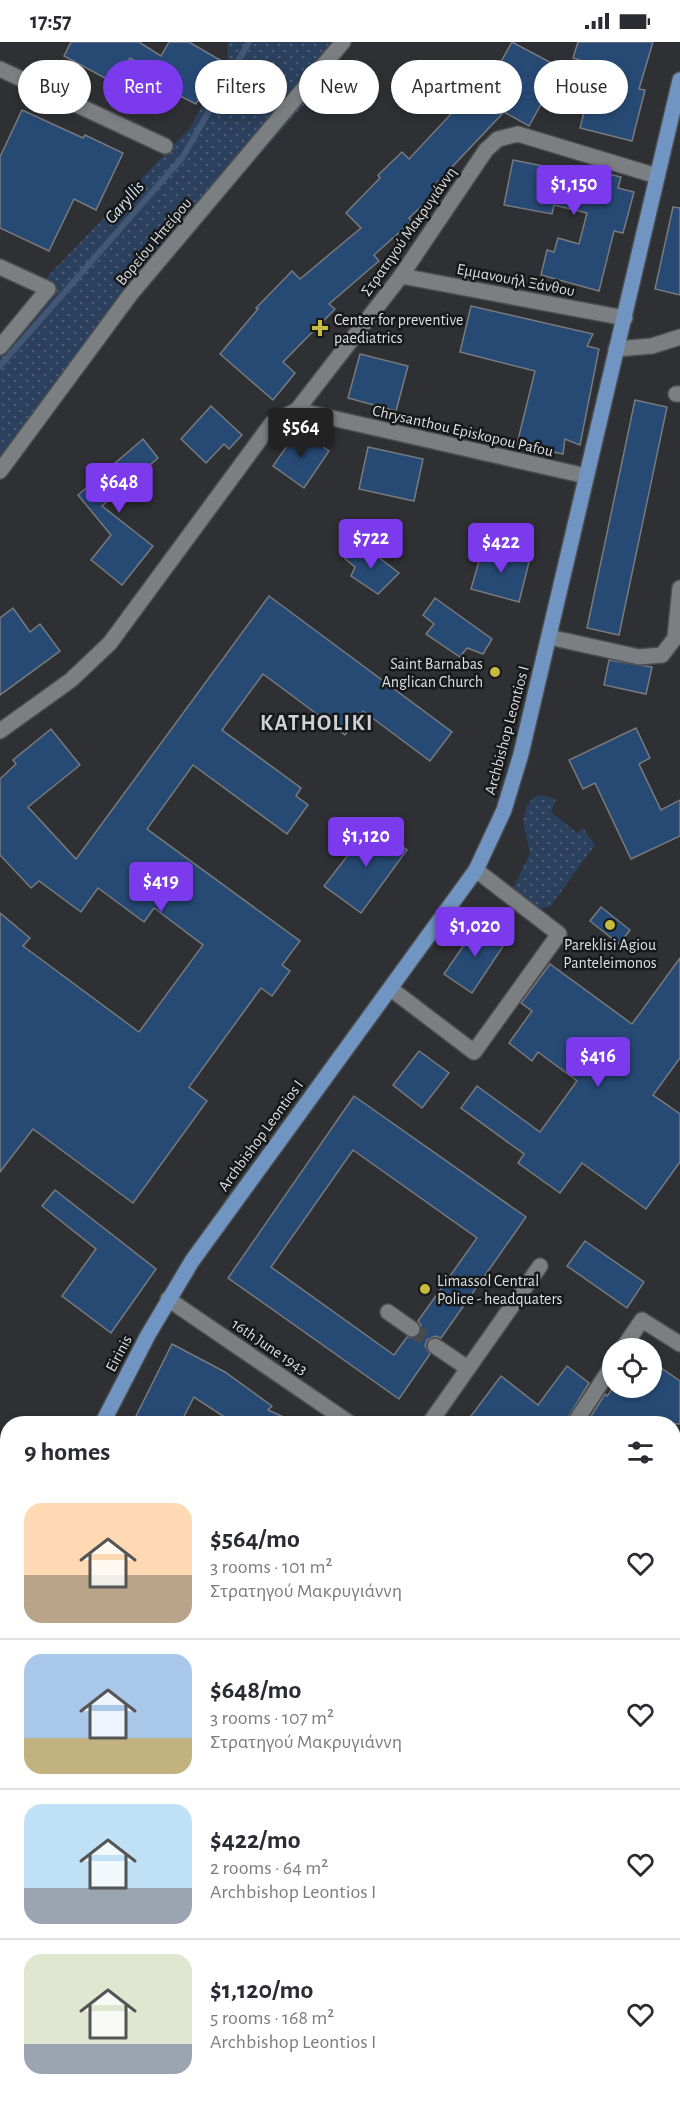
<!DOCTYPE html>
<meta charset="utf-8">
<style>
body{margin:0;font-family:"Alegreya Sans",sans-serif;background:#f2f2f3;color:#2b2b33;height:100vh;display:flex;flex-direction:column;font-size:22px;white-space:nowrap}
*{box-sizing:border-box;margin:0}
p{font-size:20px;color:#7c7c81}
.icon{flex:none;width:33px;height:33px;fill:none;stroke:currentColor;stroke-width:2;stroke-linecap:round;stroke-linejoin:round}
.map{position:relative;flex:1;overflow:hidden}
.side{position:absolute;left:0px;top:1374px;width:681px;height:686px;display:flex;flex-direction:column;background:#fff;border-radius:24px 24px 0 0;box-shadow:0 3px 9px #0003}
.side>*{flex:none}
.banner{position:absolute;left:18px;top:18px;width:645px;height:54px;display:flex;gap:12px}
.controls{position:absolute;left:602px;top:1296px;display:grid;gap:12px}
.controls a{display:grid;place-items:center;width:60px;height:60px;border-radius:50%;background:#fff;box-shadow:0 3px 9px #0003;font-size:30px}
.price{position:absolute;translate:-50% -51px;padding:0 14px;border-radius:6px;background:#7c3aed;color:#fff;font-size:20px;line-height:39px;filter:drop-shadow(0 2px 3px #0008)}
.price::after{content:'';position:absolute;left:50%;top:36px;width:18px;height:14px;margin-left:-9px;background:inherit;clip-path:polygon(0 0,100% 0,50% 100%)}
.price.active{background:#222;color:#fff}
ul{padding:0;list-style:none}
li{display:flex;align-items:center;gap:18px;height:150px;padding:0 24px}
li+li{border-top:2px solid #e1e1e2}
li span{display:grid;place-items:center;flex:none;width:168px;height:120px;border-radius:18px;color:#555}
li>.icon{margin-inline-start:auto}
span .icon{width:72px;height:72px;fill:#fffc;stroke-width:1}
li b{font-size:26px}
h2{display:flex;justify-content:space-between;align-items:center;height:72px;padding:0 24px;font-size:26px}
.tag{padding:0 21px;border-radius:27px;background:#fff;box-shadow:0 3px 9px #0003;font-size:21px;line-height:54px}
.tag.active{background:#7c3aed;color:#fff}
.status{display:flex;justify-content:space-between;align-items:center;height:42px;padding:0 30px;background:#fff;direction:ltr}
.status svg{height:16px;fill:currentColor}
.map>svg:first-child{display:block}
.park{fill:url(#park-dots)}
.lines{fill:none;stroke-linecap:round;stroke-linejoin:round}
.stream{stroke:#425773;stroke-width:6}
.building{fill:#274a75;stroke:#787a7d;stroke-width:1.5;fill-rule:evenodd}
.minor-tunnel{stroke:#484a4d;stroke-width:15;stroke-dasharray:15 8;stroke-linecap:butt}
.minor-casing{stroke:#4a4c4e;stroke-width:18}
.major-casing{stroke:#4a4c4e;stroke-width:18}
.minor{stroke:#7c7f82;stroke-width:15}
.major{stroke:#7195c2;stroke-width:15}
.poi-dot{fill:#c5bc3d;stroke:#171819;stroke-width:2}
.labels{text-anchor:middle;stroke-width:5;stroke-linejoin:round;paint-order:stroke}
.street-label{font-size:16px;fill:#dddfe1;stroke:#171819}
.poi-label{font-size:16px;fill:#dddfe1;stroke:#171819;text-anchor:start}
.water-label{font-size:18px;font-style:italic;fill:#dae5f3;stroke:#171819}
.district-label{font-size:22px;font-weight:bold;letter-spacing:1.5px;fill:#cfd2d6;stroke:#171819}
</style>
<div class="status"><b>17:57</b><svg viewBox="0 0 49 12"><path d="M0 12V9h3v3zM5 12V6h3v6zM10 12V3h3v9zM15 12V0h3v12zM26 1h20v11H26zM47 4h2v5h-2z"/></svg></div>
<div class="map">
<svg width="680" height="2059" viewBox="0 0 680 2059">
<defs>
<pattern id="park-dots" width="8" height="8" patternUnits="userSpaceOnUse" patternTransform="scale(1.5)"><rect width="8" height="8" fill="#2b405c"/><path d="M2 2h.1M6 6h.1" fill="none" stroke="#495b73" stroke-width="1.8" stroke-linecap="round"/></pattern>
</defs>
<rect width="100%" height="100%" fill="#2e3033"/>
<g class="park">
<path d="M228,0h123l-20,32 -196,222 -135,185v-142l48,-63 141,-147 38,-67z"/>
<path d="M540,753l16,4 -5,13 26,21 6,-5 12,17 -45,62 -13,2 -24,-21 17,-35 -7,-32 4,-15 6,-8z"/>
</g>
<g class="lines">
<path class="stream" d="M0,324l182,-208 67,-116"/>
</g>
<g class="building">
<path d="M71,0h68l22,14 8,-14h20l31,18 -24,44 -20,-10 4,-8 -50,-28 -14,26 -52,-28z"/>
<path d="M512,0l49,26 -32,58 -25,-14 -70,74 4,5 -29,27 3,3 -38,34 5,6 -50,43 6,5 -52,53 12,11 -22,27 -53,-46 38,-45 -2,-1 36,-37 8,8 61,-51 -15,-15 34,-35 -2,-3 24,-23 7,7 55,-59 10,10z"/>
<path d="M578,0h75l-14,47 6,1 -13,51 -52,-13 16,-63 -23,-7z"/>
<path d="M22,68l61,28 2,-3 38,18 -27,57 -22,-11 -25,52 -49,-23v-71z"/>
<path d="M513,118l70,14 1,-6 37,9 -3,11 16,4 -11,41 -9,-2 -15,60 -58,-16 6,-25 7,2 4,-14 21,6 8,-31 -33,-8 -2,9 -48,-9z"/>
<path d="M673,165l7,1v87l-25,-6z"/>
<path d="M471,264l122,28 -6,12 12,3 -19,96 -15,-6 -2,15 -46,-10 18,-73 -75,-19z"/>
<path d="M360,312l48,12 -12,45 -48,-13z"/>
<path d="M635,358l32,7 -48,228 -32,-7z"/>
<path d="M211,364l31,29 -13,14 -5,-5 -18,19 -25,-24z"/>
<path d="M298,388l31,21 -25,37 -31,-22z"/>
<path d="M143,397l15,19 -56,48 51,40 -31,39 -31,-25 20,-25 -33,-40z"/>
<path d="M368,405l55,12 -9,42 -55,-12z"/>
<path d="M357,503l9,7 2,-3 31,24 -21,21 -27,-18 4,-9 -10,-8z"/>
<path d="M483,505l47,11 -11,44 -48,-13z"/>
<path d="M269,554l183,136 -22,29 -67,-50 -18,24 -82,-61 -41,56 79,58 -5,8 12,9 -21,29 -94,-69 -46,64 153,112 -18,24 8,6 -18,25 -11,-8 -72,99 18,14 -74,102 -100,-74 -33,43v-259l30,25 -7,8 116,86 64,-87 -49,-37 -10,14 -46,-34 -17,24 -42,-31 -8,7 -31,-33v-76l16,-15 -3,-4 38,-31 29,36 -52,42 48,52z"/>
<path d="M435,556l57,41 -9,15 -16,-6 -7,9 -34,-23 8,-10 -11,-9z"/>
<path d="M13,566l17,24 10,-8 20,27 -60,44v-77z"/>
<path d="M609,618l43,7 -6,27 -42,-9z"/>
<path d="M636,686l14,30 -11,6 22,46 19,-10v36l-49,23 -36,-76 -12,6 -14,-29z"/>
<path d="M372,782l35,26 -46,63 -37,-27z"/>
<path d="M601,865l29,23 -11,14 -29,-23z"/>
<path d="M479,881l27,19 -34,51 -28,-19z"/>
<path d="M680,916v100l-27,37 27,19v48l-34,47 -64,-46 -22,30 -42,-30 6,-9 -63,-46 16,-22 63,46 37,-51 -39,-29 -6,9 -23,-18 23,-32 -11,-8 29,-39 82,60z"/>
<path d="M419,1009l30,22 -27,35 -29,-23z"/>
<path d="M354,1054l172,121 -85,121 -6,-2 -8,4 -2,6 5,8 -31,45 -171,-121zM353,1108l124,88 -59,83 3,4 -1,9 -4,4 -9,-1 -13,18 -123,-88z"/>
<path d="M55,1148l101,79 -45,64 -49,-37 34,-47 -54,-43z"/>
<path d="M585,1199l59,41 -17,26 -60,-42z"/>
<path d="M172,1302l53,28 47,34 -4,4 31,14h-64l-41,-27 -14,27h-48z"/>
<path d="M651,1319l29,20v43h-94l19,-30 2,2 6,-8h38z"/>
<path d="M567,1324l22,17 -25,41h-99l36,-48 37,29z"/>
</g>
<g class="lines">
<path class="minor-tunnel" d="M412,1287l23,17"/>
<defs>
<g id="minor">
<path d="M0,27l165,77"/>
<path d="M0,225l48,22 -48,58"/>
<path d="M401,234l224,42"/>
<path d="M616,307l36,-3 28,-9"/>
<path d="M676,352h4"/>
<path d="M297,368l289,66"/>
<path d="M0,429l130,-176 213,-253"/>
<path d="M549,595l90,20 23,-2 13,-17 5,-50"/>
<path d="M0,689l71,-51 39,-37 162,-220 25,-13 104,-134 85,-126 12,-11 20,-5 139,42"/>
<path d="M391,947l83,63 85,-118 -83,-64"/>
<path d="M168,1257l183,125"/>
<path d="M388,1270l24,17"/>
<path d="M435,1304l31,21"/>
<path d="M623,1306l19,-28 38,24"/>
<path d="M429,1382l111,-158"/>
<path d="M574,1382l38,-58"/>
<path d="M674,1531l6,-9"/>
<path d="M674,1637l6,7"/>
<path d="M674,1669l6,-7"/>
<path d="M0,2057l2,2"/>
<path d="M280,2059l7,-7 11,7"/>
</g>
<g id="major">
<path d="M102,1382l46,-89 44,-74 284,-391 28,-60 17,-56 159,-674"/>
<path d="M0,1576l8,-13"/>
<path d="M0,1779l8,3"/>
<path d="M521,2052l13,7"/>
</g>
</defs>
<use href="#minor" class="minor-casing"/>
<use href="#major" class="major-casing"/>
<use href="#minor" class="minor"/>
<use href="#major" class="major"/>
</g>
<g class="poi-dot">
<path d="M317 277h6v6h6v6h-6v6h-6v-6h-6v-6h6z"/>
<circle cx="495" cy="630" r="6"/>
<circle cx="610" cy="883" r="6"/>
<circle cx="425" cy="1247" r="6"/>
</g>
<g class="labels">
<g class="street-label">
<text transform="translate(408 189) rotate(-55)" y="6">Στρατηγού Μακρυγιάννη</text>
<text transform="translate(153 199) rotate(-50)" y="6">Βορείου Ηπείρου</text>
<text transform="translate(516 237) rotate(11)" y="6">Εμμανουήλ Ξάνθου</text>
<text transform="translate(463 388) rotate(13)" y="6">Chrysanthou Episkopou Pafou</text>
<text transform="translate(506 688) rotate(-75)" y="6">Archbishop Leontios I</text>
<text transform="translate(260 1093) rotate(-54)" y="6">Archbishop Leontios I</text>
<text transform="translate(270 1304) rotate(34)" y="6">16th June 1943</text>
<text transform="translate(118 1311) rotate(-62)" y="6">Eirinis</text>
</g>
<g class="poi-label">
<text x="334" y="283">Center for preventive<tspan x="334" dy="18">paediatrics</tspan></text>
<text x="483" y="627" text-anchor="end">Saint Barnabas<tspan x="483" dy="18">Anglican Church</tspan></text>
<text x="610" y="908" text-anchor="middle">Pareklisi Agiou<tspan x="610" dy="18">Panteleimonos</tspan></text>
<text x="437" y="1244">Limassol Central<tspan x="437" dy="18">Police - headquaters</tspan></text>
</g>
<g class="water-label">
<text transform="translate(124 160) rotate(-49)" y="6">Garyllis</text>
</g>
<g class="district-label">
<text x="317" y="688">KATHOLIKI</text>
</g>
</g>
</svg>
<div class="controls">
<a><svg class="icon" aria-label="locate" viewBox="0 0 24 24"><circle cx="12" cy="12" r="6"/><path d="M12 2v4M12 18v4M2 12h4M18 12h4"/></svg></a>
</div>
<b class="price" style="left:574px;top:174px">$1,150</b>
<b class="price active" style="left:301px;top:417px">$564</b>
<b class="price" style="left:119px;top:472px">$648</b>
<b class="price" style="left:371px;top:528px">$722</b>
<b class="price" style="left:501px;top:532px">$422</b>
<b class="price" style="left:366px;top:826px">$1,120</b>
<b class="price" style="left:161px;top:871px">$419</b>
<b class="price" style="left:475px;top:916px">$1,020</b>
<b class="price" style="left:598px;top:1046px">$416</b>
<div class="banner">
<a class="tag">Buy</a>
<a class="tag active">Rent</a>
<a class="tag">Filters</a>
<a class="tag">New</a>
<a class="tag">Apartment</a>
<a class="tag">House</a>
</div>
<section class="side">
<h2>9 homes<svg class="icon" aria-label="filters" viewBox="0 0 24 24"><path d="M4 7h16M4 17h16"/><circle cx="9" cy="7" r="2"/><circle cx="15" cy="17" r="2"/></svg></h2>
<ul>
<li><span style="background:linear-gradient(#ffd9b3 60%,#b9a48a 0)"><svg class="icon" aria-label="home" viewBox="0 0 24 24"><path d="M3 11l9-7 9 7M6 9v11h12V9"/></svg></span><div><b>$564/mo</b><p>3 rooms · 101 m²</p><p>Στρατηγού Μακρυγιάννη</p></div><svg class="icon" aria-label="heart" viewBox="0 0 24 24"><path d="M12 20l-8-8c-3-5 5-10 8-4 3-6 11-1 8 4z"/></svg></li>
<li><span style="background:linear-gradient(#a9c7e8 70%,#c2b280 0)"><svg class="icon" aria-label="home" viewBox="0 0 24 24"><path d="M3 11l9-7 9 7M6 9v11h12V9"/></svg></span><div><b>$648/mo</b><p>3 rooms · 107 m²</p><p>Στρατηγού Μακρυγιάννη</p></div><svg class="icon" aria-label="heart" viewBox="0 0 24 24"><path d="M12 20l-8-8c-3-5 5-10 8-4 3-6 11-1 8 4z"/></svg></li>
<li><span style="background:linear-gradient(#bfe0f5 70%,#9aa5b1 0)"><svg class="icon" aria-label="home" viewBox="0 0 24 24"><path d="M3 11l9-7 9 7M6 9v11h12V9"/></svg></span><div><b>$422/mo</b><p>2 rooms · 64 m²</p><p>Archbishop Leontios I</p></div><svg class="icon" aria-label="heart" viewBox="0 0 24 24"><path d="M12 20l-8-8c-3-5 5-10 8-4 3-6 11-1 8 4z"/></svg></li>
<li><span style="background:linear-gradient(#dfe7d0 75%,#9aa5b1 0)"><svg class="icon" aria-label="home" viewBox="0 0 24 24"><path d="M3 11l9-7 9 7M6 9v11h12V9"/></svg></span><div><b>$1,120/mo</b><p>5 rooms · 168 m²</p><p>Archbishop Leontios I</p></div><svg class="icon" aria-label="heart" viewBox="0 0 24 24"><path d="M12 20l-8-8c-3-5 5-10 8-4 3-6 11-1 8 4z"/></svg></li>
</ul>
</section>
</div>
